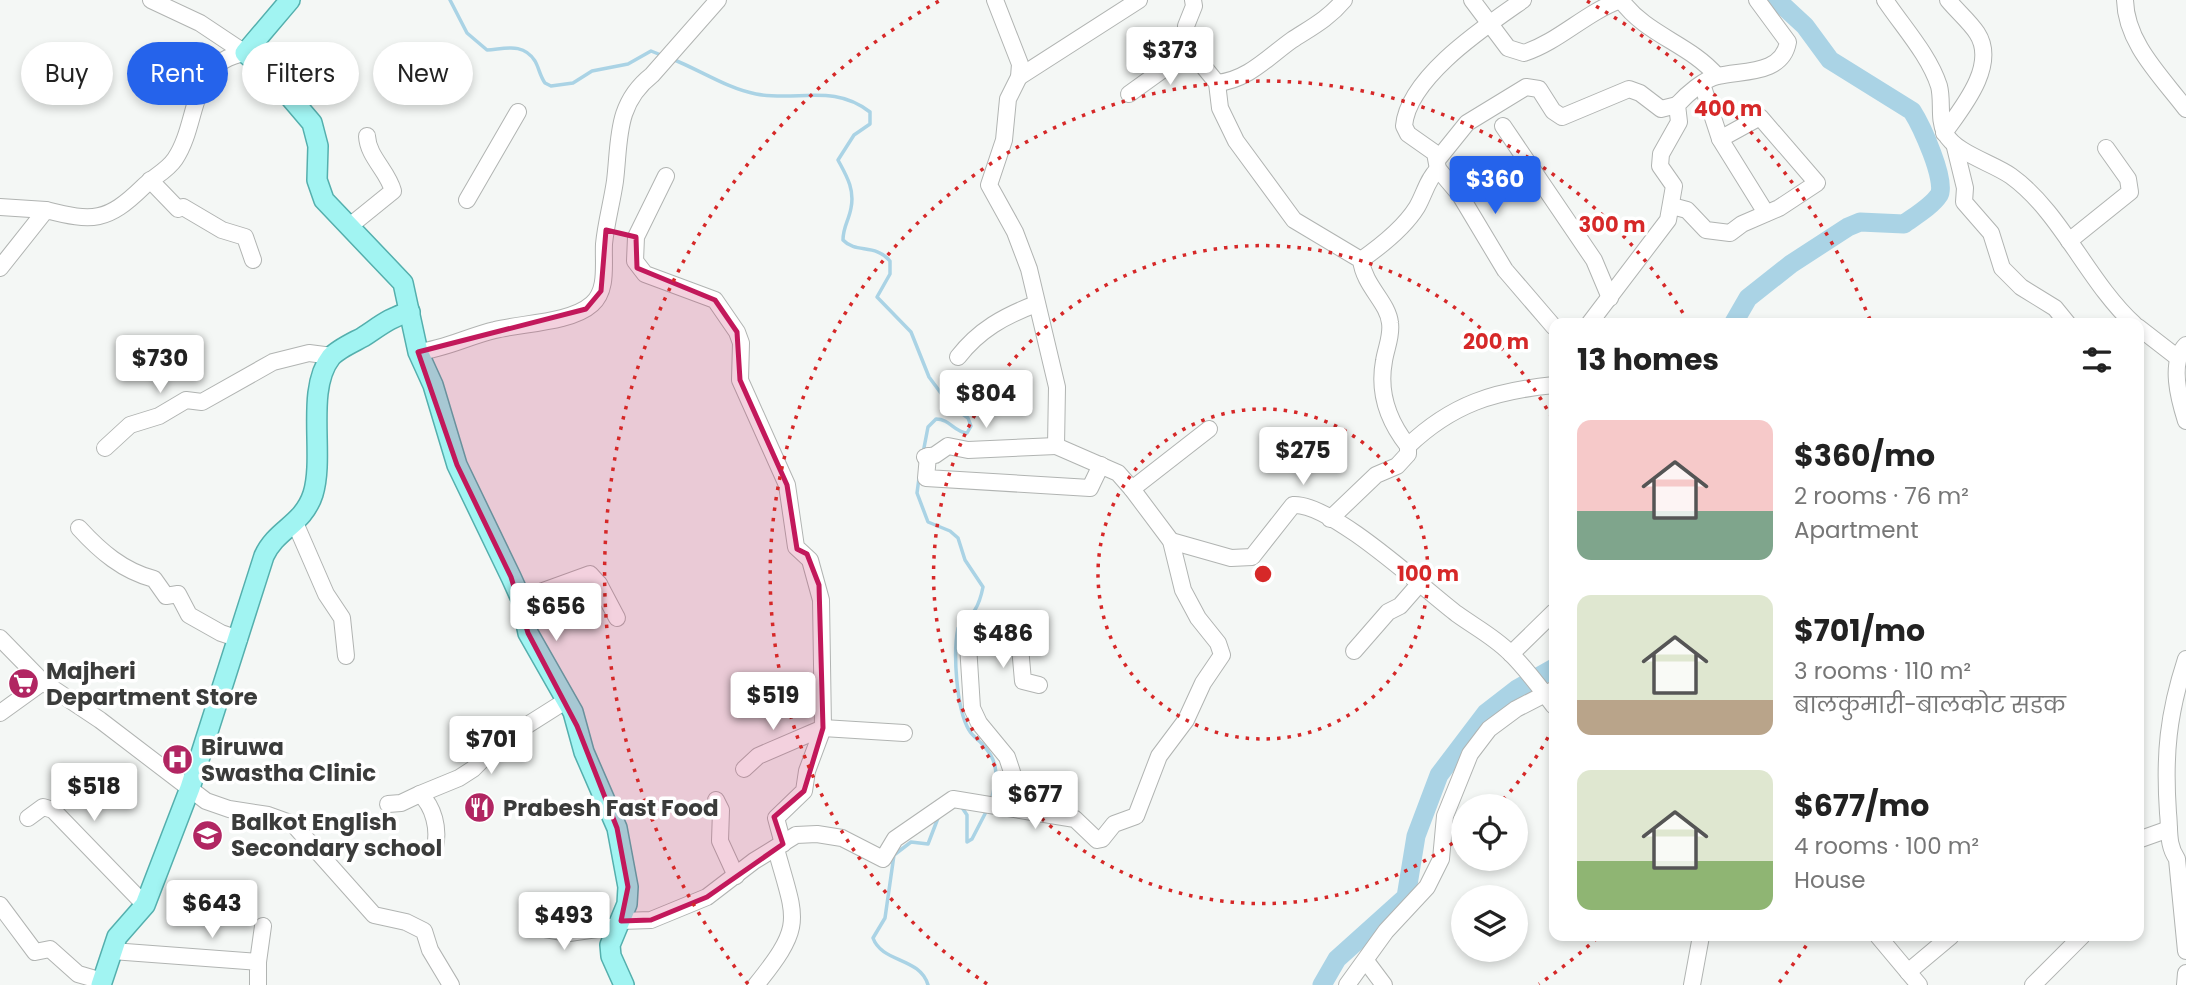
<!DOCTYPE html>
<meta charset="utf-8">
<style>
body{margin:0;font-family:Poppins,"Noto Sans Devanagari",sans-serif;background:#f6f6f6;color:#222;height:100vh;display:flex;flex-direction:column;font-size:26px;white-space:nowrap}
*{box-sizing:border-box;margin:0}
p{font-size:23px;color:#767676}
.icon{flex:none;width:38px;height:38px;fill:none;stroke:currentColor;stroke-width:2;stroke-linecap:round;stroke-linejoin:round}
.map{position:relative;flex:1;overflow:hidden}
.sheet{position:absolute;left:1549px;top:318px;width:595px;height:623px;display:flex;flex-direction:column;background:#fff;border-radius:14px;box-shadow:0 4px 10px #0003}
.sheet>*{flex:none}
.top-card{position:absolute;left:21px;top:42px;width:665px;height:63px;display:flex;gap:14px}
.buttons{position:absolute;left:1451px;top:794px;display:grid;gap:14px}
.buttons a{display:grid;place-items:center;width:77px;height:77px;border-radius:50%;background:#fff;box-shadow:0 4px 10px #0003;font-size:35px}
.price{position:absolute;translate:-50% -60px;padding:0 16px;border-radius:7px;background:#fff;color:#222;font-size:23px;line-height:46px;filter:drop-shadow(0 2px 4px #0008)}
.price::after{content:'';position:absolute;left:50%;top:42px;width:21px;height:16px;margin-left:-10px;background:inherit;clip-path:polygon(0 0,100% 0,50% 100%)}
.price.current{background:#2563eb;color:#fff}
ul{padding:0;list-style:none}
li{display:flex;align-items:center;gap:21px;height:175px;padding:0 28px}
li span{display:grid;place-items:center;flex:none;width:196px;height:140px;border-radius:14px;color:#555}
li>.icon{margin-inline-start:auto}
span .icon{width:84px;height:84px;fill:#fffc;stroke-width:1}
li b{font-size:30px}
h2{display:flex;justify-content:space-between;align-items:center;height:84px;padding:0 28px;font-size:30px}
.pill{padding:0 24px;border-radius:32px;background:#fff;box-shadow:0 4px 10px #0003;font-size:24px;line-height:63px}
.pill.current{background:#2563eb;color:#fff}
.map>svg:first-child{display:block}
.lines{fill:none;stroke-linecap:round;stroke-linejoin:round}
.stream{stroke:#aad3e5;stroke-width:3.5}
.river{stroke:#aad3e5;stroke-width:19}
.minor-casing{stroke:#b1b4b2;stroke-width:18}
.major-casing{stroke:#54afad;stroke-width:22}
.minor{stroke:#fff;stroke-width:16}
.major{stroke:#a1f4f2;stroke-width:19}
.marked{fill:#c2185b;fill-opacity:0.2;stroke:#c2185b;stroke-width:5;stroke-linejoin:round}
.ring{fill:none;stroke:#d62828;stroke-width:3.5;stroke-dasharray:3.5 7}
.labels{text-anchor:middle;stroke-width:7;stroke-linejoin:round;paint-order:stroke}
.poi-label{font-size:23px;font-weight:bold;fill:#3b3c3b;stroke:#fff;text-anchor:start}
.centre{fill:#d62828;stroke:#fff;stroke-width:3.5}
.ring-label{font-size:21px;text-anchor:middle;font-weight:bold;fill:#d62828;stroke:#fff;stroke-width:7;stroke-linejoin:round;paint-order:stroke}
</style>
<div class="map">
<svg width="2186" height="985" viewBox="0 0 2186 985">
<rect width="100%" height="100%" fill="#f4f7f5"/>
<g class="lines">
<g class="stream">
<path d="M450,0l17,33 20,17c18,-1 36,-8 48,11 4,7 5,15 10,22l6,3 22,-3 19,-12 36,-7 23,-13 10,4"/>
<path d="M672,59c26,10 56,30 84,35 41,8 77,-11 114,18v12l-16,11 -16,25c8,15 17,29 13,48 -2,12 -8,19 -8,32 13,14 32,3 47,21v13l-13,23 34,35 18,45 20,27 19,14 3,8 -4,7c-13,-1 -17,-14 -31,-14l-8,8 -5,26"/>
<path d="M919,478l-2,15 11,29 22,9 8,7 7,22 18,27c-4,20 -9,27 -25,41 -5,24 -2,80 11,102 3,6 11,11 15,16 17,19 12,33 7,56"/>
<path d="M961,806l6,9v27l5,-3 16,-31"/>
<path d="M928,985c-8,-28 -46,-22 -55,-47l12,-20 9,-63 17,-13 17,2 10,-26"/>
</g>
<g class="river">
<path d="M1733,324l15,-26 43,-34 57,-37 12,-5 44,2c11,-8 28,-18 35,-29 8,-14 -18,-70 -27,-84l-82,-51 -25,-34 -28,-26"/>
<path d="M1322,985l15,-26 69,-62 10,-61 23,-61 47,-62 31,-24 37,-21"/>
</g>
<defs>
<g id="minor">
<path d="M151,0l49,23 45,30"/>
<path d="M1193,0l1,6 -8,20 4,24 27,33 3,25 16,33 58,79 67,40c3,26 27,42 29,63 2,13 -4,25 -6,38 -6,32 5,61 24,85"/>
<path d="M1472,0l36,48 16,5c36,-12 62,-41 97,-53"/>
<path d="M1523,0c-37,26 -115,77 -119,126l4,8 27,19 3,16 22,26 45,75 49,57"/>
<path d="M1621,0c25,35 69,44 96,76"/>
<path d="M1885,0c18,27 44,55 54,86 4,15 -1,33 6,47 10,20 48,30 66,43 50,36 77,106 123,148"/>
<path d="M2125,0c1,43 36,76 61,109"/>
<path d="M1019,77l120,-77"/>
<path d="M1217,83c31,-3 51,-26 75,-43 20,-13 36,-21 52,-40"/>
<path d="M1702,84l18,55 46,74"/>
<path d="M1129,94l61,-44"/>
<path d="M1503,126l91,134 16,38"/>
<path d="M1944,133c18,-25 54,-68 33,-100 -7,-11 -20,-22 -29,-33"/>
<path d="M1955,147l10,41 -1,14 27,31 11,35 19,19 34,21 13,16"/>
<path d="M1438,159l29,-36 59,-36 13,2 14,22 9,6 67,-28 11,4 21,16 16,-4"/>
<path d="M666,176l-30,61 -1,24 10,13 70,26 22,32 4,11 -1,37 47,105 9,62 14,13 11,40 2,128 -16,43 -3,20 -28,27 7,26"/>
<path d="M150,180l28,29 5,-2 39,23 23,7 8,23"/>
<path d="M467,200l51,-88"/>
<path d="M1672,206l15,4 19,20 24,3 12,-9 37,-16 38,-25 -57,-66 -40,22"/>
<path d="M0,207l46,3"/>
<path d="M351,225l42,-34c-5,-20 -25,-34 -26,-55"/>
<path d="M2069,241l61,-49 -2,-13 -22,-31"/>
<path d="M1361,260c20,-14 43,-32 56,-53 8,-14 10,-27 21,-38"/>
<path d="M0,268l46,-58c47,12 61,12 97,-23 10,-10 24,-16 32,-28 25,-37 13,-97 70,-106"/>
<path d="M1589,324l79,-104 6,-34 -14,-20 1,-12 18,-32 -2,-17c10,-11 27,-26 41,-29 25,-6 64,-1 70,-34l-31,-42"/>
<path d="M2138,327l40,31"/>
<path d="M2186,345c-17,17 -7,54 0,76"/>
<path d="M418,352c27,-3 51,-16 77,-22 27,-7 76,-7 97,-26 16,-14 11,-40 12,-60 2,-21 8,-42 11,-63 5,-41 0,-77 37,-106l66,-75"/>
<path d="M958,357c21,-27 46,-41 78,-53"/>
<path d="M105,448l25,-23 29,-9 27,-16 16,2 71,-40 36,-9 23,3"/>
<path d="M928,456l-2,22 164,10 11,-23"/>
<path d="M925,457l10,-2 13,-9 20,4 88,-4"/>
<path d="M1132,489l77,-60"/>
<path d="M1330,519l46,-44 21,-9 11,-12v-8c44,-42 86,-55 146,-61"/>
<path d="M296,525l30,69 16,24 4,38"/>
<path d="M79,528c21,23 44,43 75,51l12,17 12,-2 11,21 32,18 18,6"/>
<path d="M1171,541l60,17 21,-1 41,-52c38,-3 132,85 164,109 18,13 37,23 52,38 17,16 31,36 45,54"/>
<path d="M521,599l69,-25 9,10 18,34"/>
<path d="M524,618l75,-34"/>
<path d="M0,638l43,44 57,38 106,81 23,8 39,6 25,9 81,91 32,7 18,9 6,19 21,35"/>
<path d="M1354,651l34,-39 12,-6 21,-24"/>
<path d="M1511,654l43,-42"/>
<path d="M2186,659c-18,55 -22,96 -18,154 2,18 -1,31 9,46l9,92"/>
<path d="M0,713l43,-31"/>
<path d="M744,769l14,-13 65,-28 81,5"/>
<path d="M716,800l5,10 -1,31 16,35"/>
<path d="M388,804l13,-1 19,-9"/>
<path d="M1008,808l4,-36 -5,-15 -28,-34 -7,-15 -4,-63 13,-13 39,15 3,34 16,4"/>
<path d="M28,818l15,-11 10,3 92,95"/>
<path d="M2138,840l31,-11"/>
<path d="M435,847c4,-18 -1,-40 -15,-53l39,-16 14,-9 26,-26 68,-43"/>
<path d="M0,905l35,47 15,-3 28,25 24,7"/>
<path d="M538,915l7,14 24,4 49,-7"/>
<path d="M621,921l30,-1 56,-23 47,-36 42,-26 21,-1 25,4 41,21 12,-20 58,-40 122,20 22,21 5,-1 12,-15 22,-8 23,-60 27,-36 17,-37 19,-28 -4,-12 -20,-25 -15,-28 -12,-49 -39,-52 -14,-16 -62,-27 1,-59 -28,-118 -14,-37 -26,-47 15,-45 4,-41 11,-22 1,-13 -25,-64"/>
<path d="M1878,936l41,49"/>
<path d="M112,951l146,11v23"/>
<path d="M1366,961l18,24"/>
<path d="M258,962l5,-36"/>
<path d="M1908,972l43,-36"/>
<path d="M756,985c49,-61 40,-64 20,-136"/>
<path d="M1347,985l39,-54 41,-44 14,-28 4,-43 25,-62 19,-25 27,-20 37,-19"/>
<path d="M1692,985l9,-49"/>
<path d="M2033,985l49,-49"/>
<path d="M2185,985l1,-12"/>
</g>
<g id="major">
<path d="M290,0l-45,53 27,23 40,47 6,23 -1,34 7,20 79,83 15,69 15,33 24,80 54,112 10,22 7,34 45,79 11,40 33,76 11,59 -1,17 -17,41 1,11 13,29"/>
<path d="M101,985l16,-48 28,-32 45,-117 74,-232c12,-27 39,-31 49,-62 12,-39 -8,-104 18,-137 7,-8 23,-15 32,-20 17,-11 27,-20 47,-25"/>
</g>
</defs>
<use href="#minor" class="minor-casing"/>
<use href="#major" class="major-casing"/>
<use href="#minor" class="minor"/>
<use href="#major" class="major"/>
</g>
<path class="marked" d="M606,230l30,7 1,31 78,32 22,32 3,48 47,105 10,64 10,5 12,31 4,143 -19,63 -30,26 9,27 -76,53 -56,23 -30,1 7,-34 -11,-59 -40,-102 -49,-93 -17,-56 -54,-112 -39,-113 168,-43 15,-18z"/>
<g class="ring">
<circle cx="1263" cy="574" r="165"/>
<path d="M1553 728A329 329 0 0 1 1496 807M1461 837A329 329 0 1 1 1553 420"/>
<path d="M1597 938A494 494 0 0 1 1539 984M987 984A494 494 0 1 1 1689 323"/>
<path d="M1812 937A658 658 0 0 1 1778 984M748 984A658 658 0 0 1 939 1M1587 1A658 658 0 0 1 1871 322"/>
</g>
<defs>
<symbol id="supermarket-disc" viewBox="-11 -11 22 22"><circle r="9.5" fill="#b12662" stroke="#fff"/><path d="M-6-5.5h2.5l.6 2H6L4.5 2H-2.5L-4.4-4H-6ZM-1.5 3.2a1.3 1.3 0 1 0 .1 0ZM3 3.2a1.3 1.3 0 1 0 .1 0Z" fill="#fff"/></symbol>
<symbol id="hospital-disc" viewBox="-11 -11 22 22"><circle r="9.5" fill="#b12662" stroke="#fff"/><path d="M-5-5h3v3.5h4V-5h3V5h-3V1.5h-4V5h-3Z" fill="#fff"/></symbol>
<symbol id="restaurant-disc" viewBox="-11 -11 22 22"><circle r="9.5" fill="#b12662" stroke="#fff"/><path d="M-5-6h1v4h1v-4h1v4h1v-4h1v5L-1.5 .5V6h-2V.5L-5-1ZM5-6V6H3V1.5H1.5Q1.5-4 5-6Z" fill="#fff"/></symbol>
<symbol id="school-disc" viewBox="-11 -11 22 22"><circle r="9.5" fill="#b12662" stroke="#fff"/><path d="M0-5L7-2L0 1L-7-2ZM-4 1L0 2.5L4 1V4Q0 6-4 4Z" fill="#fff"/></symbol>
</defs>
<g fill-rule="evenodd">
<use href="#supermarket-disc" x="6" y="666" width="35" height="35"/>
<use href="#hospital-disc" x="160" y="742" width="35" height="35"/>
<use href="#restaurant-disc" x="462" y="790" width="35" height="35"/>
<use href="#school-disc" x="190" y="818" width="35" height="35"/>
</g>
<g class="labels">
<g class="poi-label">
<text x="46" y="679">Majheri<tspan x="46" dy="26">Department Store</tspan></text>
<text x="201" y="755">Biruwa<tspan x="201" dy="26">Swastha Clinic</tspan></text>
<text x="503" y="816">Prabesh Fast Food</text>
<text x="231" y="830">Balkot English<tspan x="231" dy="26">Secondary school</tspan></text>
</g>
</g>
<circle cx="1263" cy="574" r="10" class="centre"/>
<g class="ring-label">
<text x="1728" y="116">400 m</text>
<text x="1612" y="232">300 m</text>
<text x="1496" y="349">200 m</text>
<text x="1428" y="581">100 m</text>
</g>
</svg>
<div class="buttons">
<a><svg class="icon" aria-label="locate" viewBox="0 0 24 24"><circle cx="12" cy="12" r="6"/><path d="M12 2v4M12 18v4M2 12h4M18 12h4"/></svg></a>
<a><svg class="icon" aria-label="layers" viewBox="0 0 24 24"><path d="M12 4l9 5-9 5-9-5zM3 14l9 5 9-5"/></svg></a>
</div>
<b class="price" style="left:1170px;top:87px">$373</b>
<b class="price current" style="left:1495px;top:216px">$360</b>
<b class="price" style="left:160px;top:395px">$730</b>
<b class="price" style="left:986px;top:430px">$804</b>
<b class="price" style="left:1303px;top:487px">$275</b>
<b class="price" style="left:556px;top:643px">$656</b>
<b class="price" style="left:1003px;top:670px">$486</b>
<b class="price" style="left:773px;top:732px">$519</b>
<b class="price" style="left:491px;top:776px">$701</b>
<b class="price" style="left:94px;top:823px">$518</b>
<b class="price" style="left:1035px;top:831px">$677</b>
<b class="price" style="left:212px;top:940px">$643</b>
<b class="price" style="left:564px;top:952px">$493</b>
<div class="top-card">
<a class="pill">Buy</a>
<a class="pill current">Rent</a>
<a class="pill">Filters</a>
<a class="pill">New</a>
</div>
<section class="sheet">
<h2>13 homes<svg class="icon" aria-label="filters" viewBox="0 0 24 24"><path d="M4 7h16M4 17h16"/><circle cx="9" cy="7" r="2"/><circle cx="15" cy="17" r="2"/></svg></h2>
<ul>
<li><span style="background:linear-gradient(#f6c9c9 65%,#7fa58c 0)"><svg class="icon" aria-label="home" viewBox="0 0 24 24"><path d="M3 11l9-7 9 7M6 9v11h12V9"/></svg></span><div><b>$360/mo</b><p>2 rooms · 76 m²</p><p>Apartment</p></div></li>
<li><span style="background:linear-gradient(#dfe7d0 75%,#b9a48a 0)"><svg class="icon" aria-label="home" viewBox="0 0 24 24"><path d="M3 11l9-7 9 7M6 9v11h12V9"/></svg></span><div><b>$701/mo</b><p>3 rooms · 110 m²</p><p>बालकुमारी-बालकोट सडक</p></div></li>
<li><span style="background:linear-gradient(#dfe7d0 65%,#8fb573 0)"><svg class="icon" aria-label="home" viewBox="0 0 24 24"><path d="M3 11l9-7 9 7M6 9v11h12V9"/></svg></span><div><b>$677/mo</b><p>4 rooms · 100 m²</p><p>House</p></div></li>
</ul>
</section>
</div>
